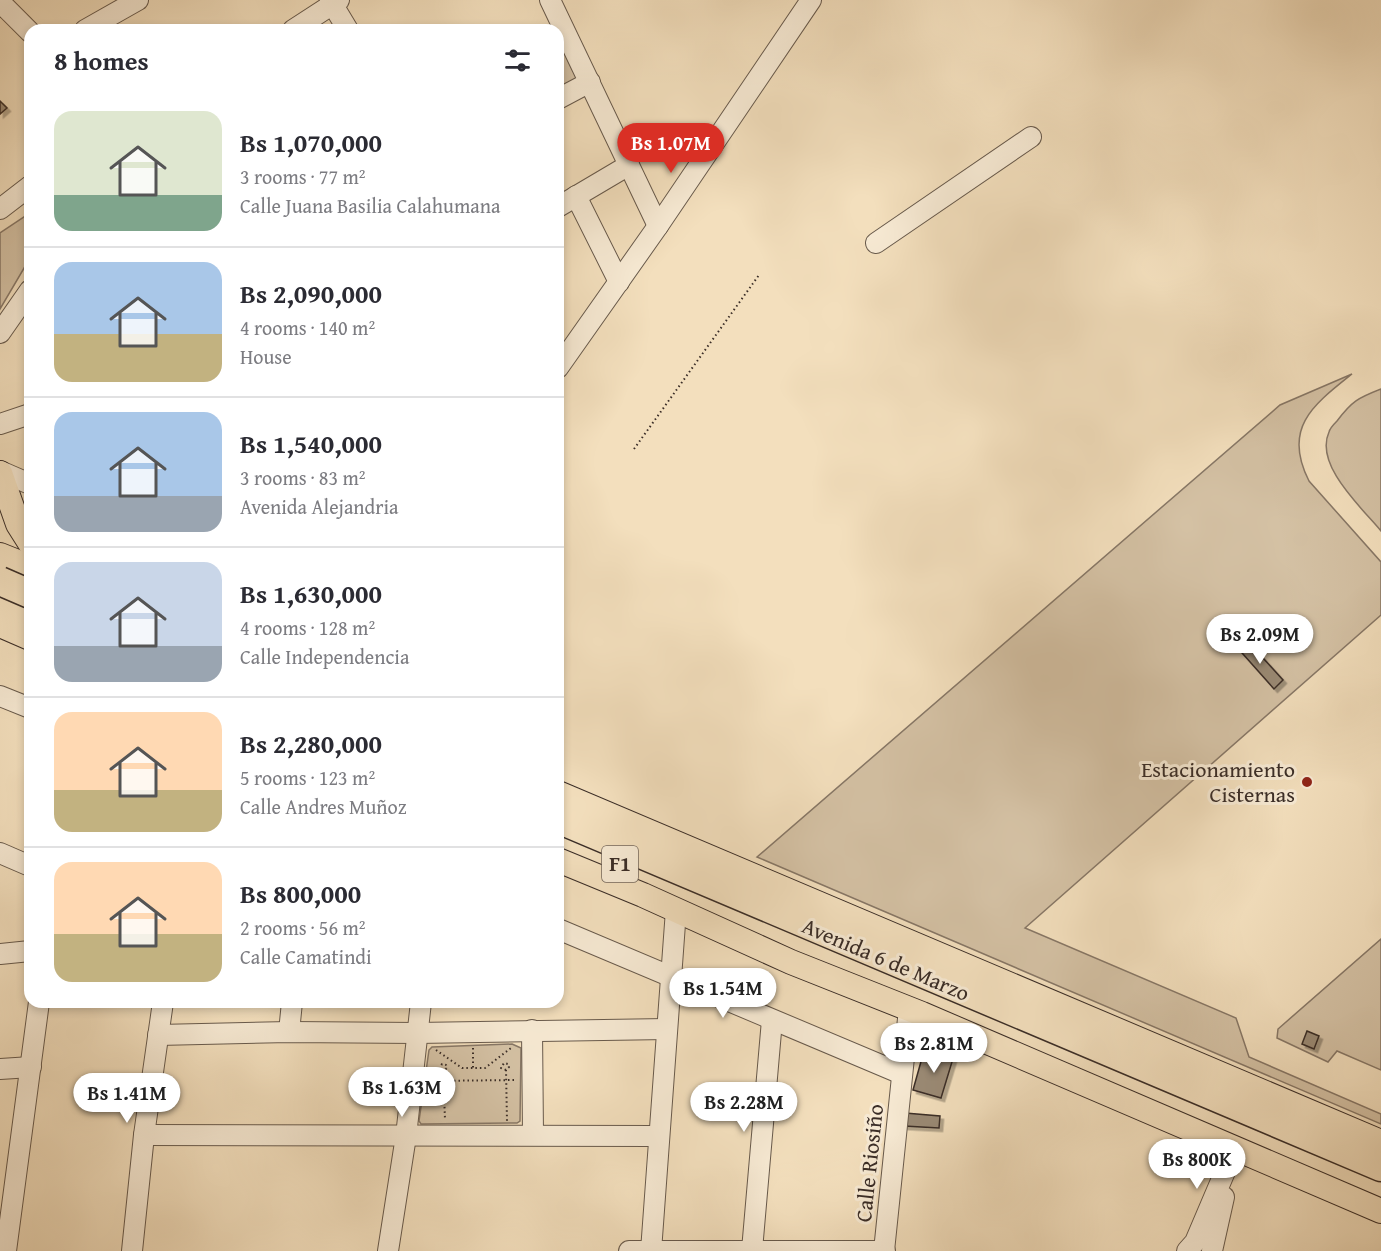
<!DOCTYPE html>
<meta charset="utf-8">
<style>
body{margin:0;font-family:"Gentium Book Plus",serif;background:#f2f2f3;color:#2b2b33;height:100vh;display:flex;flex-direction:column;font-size:22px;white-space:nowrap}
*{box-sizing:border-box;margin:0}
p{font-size:20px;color:#7c7c81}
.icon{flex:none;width:33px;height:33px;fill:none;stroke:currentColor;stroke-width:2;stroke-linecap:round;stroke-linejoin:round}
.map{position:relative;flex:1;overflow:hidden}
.sheet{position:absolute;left:24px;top:24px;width:540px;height:984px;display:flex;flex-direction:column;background:#fff;border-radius:18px;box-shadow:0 3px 9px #0003}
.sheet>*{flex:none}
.price{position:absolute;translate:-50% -51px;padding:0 14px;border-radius:21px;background:#fff;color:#222;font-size:20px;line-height:39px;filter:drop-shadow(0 2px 3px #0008)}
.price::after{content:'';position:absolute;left:50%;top:36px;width:18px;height:14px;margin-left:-9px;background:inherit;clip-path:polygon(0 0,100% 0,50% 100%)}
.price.active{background:#d93025;color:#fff}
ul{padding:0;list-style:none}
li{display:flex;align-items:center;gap:18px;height:150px;padding:0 30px}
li+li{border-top:2px solid #e1e1e2}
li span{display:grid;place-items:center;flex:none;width:168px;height:120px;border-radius:18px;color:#555}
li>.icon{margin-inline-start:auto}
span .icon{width:72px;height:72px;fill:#fffc;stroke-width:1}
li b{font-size:26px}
h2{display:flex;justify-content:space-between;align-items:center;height:72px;padding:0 30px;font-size:26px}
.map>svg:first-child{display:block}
.green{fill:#d4c1a4;stroke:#877766;stroke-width:1.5}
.building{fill:#9a8a75;stroke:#3a2d27;stroke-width:1.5;filter:url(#shadow)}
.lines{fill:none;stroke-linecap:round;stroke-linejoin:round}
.minor-casing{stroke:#685a4c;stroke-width:22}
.major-casing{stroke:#3a2d27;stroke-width:26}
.highway-casing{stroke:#3a2d27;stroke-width:31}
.path{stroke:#3a2d27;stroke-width:2;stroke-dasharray:1.5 3;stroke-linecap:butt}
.minor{stroke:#f7ead4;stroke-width:20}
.major{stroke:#f3dfbd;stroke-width:24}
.highway{stroke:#f3dfbd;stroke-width:28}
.highway-bridge-casing{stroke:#3a2d27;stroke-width:31;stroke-linecap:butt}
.highway-bridge{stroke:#f3dfbd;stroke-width:28}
.poi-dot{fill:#8f2418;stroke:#f7ead4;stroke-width:2}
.labels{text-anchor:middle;stroke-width:6;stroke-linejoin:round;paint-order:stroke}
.shield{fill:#f7ead4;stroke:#73665b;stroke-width:1.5}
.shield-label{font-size:21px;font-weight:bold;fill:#3a2d27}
.poi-label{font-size:22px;fill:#3a2d27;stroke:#f7ead4;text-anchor:end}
.street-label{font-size:22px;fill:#3a2d27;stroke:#f7ead4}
</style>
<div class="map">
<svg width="1381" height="1251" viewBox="0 0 1381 1251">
<defs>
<filter id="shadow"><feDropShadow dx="3.5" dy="3.5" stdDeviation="0" flood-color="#0004"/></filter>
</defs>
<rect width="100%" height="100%" fill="#f3dfbd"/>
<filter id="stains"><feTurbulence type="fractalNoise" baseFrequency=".00333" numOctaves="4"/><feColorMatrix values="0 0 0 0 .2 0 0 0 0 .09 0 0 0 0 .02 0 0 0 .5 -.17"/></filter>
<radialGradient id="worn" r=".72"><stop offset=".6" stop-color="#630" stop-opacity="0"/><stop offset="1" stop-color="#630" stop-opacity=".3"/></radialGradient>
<g class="green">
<path d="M558,37l22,43 -22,11z"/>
<path d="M30,213v45l-30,51v-76z"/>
<path d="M1352,374c-39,31 -70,54 -43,107l72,81v53l-356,313 211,90 13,39 132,57v10l-624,-267 523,-452z"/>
<path d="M1381,389v142c-19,-23 -67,-66 -52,-99 1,-4 5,-8 8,-11 15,-20 21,-23 44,-32z"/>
<path d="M1381,939v131l-44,-19 -9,11 -51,-24 1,-9z"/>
<path d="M512,1044l9,4 -1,73 -3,2 -96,1 -2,-3 10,-71 3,-3z"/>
</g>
<g class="building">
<path d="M0,101l7,7 -7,6z"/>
<path d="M1240,640l9,10 4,-3 30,33 -9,9 -39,-44z"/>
<path d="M1307,1031l12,5 -5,13 -12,-5z"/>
<path d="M940,1048l15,4 -14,46 -28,-8 9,-32 14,4z"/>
<path d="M905,1113l35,3 -1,12 -35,-2z"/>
</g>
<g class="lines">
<defs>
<g id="minor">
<path d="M330,0l18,30"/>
<path d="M550,0l108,226"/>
<path d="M0,2l30,30"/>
<path d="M85,30l53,-30"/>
<path d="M293,30l46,-30"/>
<path d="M558,99l32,-17"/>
<path d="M576,196l43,86"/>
<path d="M558,207l71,-42"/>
<path d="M0,209l30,-23"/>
<path d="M876,243l155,-106"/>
<path d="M0,333l30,-43"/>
<path d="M558,368l100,-142 153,-226"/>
<path d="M0,424l30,-10"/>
<path d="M0,471l30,13"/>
<path d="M0,696l30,12"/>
<path d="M0,853l30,13"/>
<path d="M558,929l344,145"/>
<path d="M0,954l30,-3"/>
<path d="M532,1030l1,104"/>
<path d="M289,1032l3,-30"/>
<path d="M158,1035l131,-3 128,1 250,-4"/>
<path d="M0,1069l31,-2"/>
<path d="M144,1135l515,1"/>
<path d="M752,1250l20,-230"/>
<path d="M6,1251l33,-249"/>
<path d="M132,1251l12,-116 19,-133"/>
<path d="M388,1251l18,-115 15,-134"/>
<path d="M629,1251h256"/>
<path d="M651,1251l25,-341"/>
<path d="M884,1251l25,-242"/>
<path d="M1187,1251l8,-9 40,-94"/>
<path d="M1212,1251l12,-54"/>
</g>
<g id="major">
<path d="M0,473l18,51 12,19"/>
<path d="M0,555l30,12"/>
<path d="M0,561c6,12 6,23 0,35"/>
<path d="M0,625l30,13"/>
<path d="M558,793l823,349"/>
<path d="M558,860l85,35 148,67 131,52 459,197"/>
</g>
<g id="highway">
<path d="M0,600l30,12"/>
<path d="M558,819l823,348"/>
</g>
</defs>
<use href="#minor" class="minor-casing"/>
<use href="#major" class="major-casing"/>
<use href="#highway" class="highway-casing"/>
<g class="path">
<path d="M634,449l125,-174"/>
<path d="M473,1048v20"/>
<path d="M436,1050l26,18h23l26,-20"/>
<path d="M506,1070l-5,-2 3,-5 4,1 1,3 -3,3 1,51"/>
<path d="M443,1071l-4,-2 3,-5 4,1 1,3 -4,3 2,48"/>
<path d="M427,1081l90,-1"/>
</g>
<use href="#minor" class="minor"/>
<use href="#major" class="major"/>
<use href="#highway" class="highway"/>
<defs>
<path id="highway-bridge" d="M0,581l30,13"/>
</defs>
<use href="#highway-bridge" class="highway-bridge-casing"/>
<use href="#highway-bridge" class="highway-bridge"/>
</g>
<circle class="poi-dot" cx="1307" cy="782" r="6"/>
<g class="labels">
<rect class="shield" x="602" y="846" width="36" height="36" rx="4.5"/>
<g class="shield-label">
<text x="620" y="871">F1</text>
</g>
<g class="poi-label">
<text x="1295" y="777">Estacionamiento<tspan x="1295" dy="25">Cisternas</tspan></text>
</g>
<g class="street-label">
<text transform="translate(886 959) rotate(23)" y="8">Avenida 6 de Marzo</text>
<text transform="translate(869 1163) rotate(-84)" y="8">Calle Riosiño</text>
</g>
</g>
<rect width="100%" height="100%" filter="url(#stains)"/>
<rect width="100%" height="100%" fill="url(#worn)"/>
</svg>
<b class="price active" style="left:671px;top:174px">Bs 1.07M</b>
<b class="price" style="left:1260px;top:665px">Bs 2.09M</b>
<b class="price" style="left:723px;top:1019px">Bs 1.54M</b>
<b class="price" style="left:934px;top:1074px">Bs 2.81M</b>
<b class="price" style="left:402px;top:1118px">Bs 1.63M</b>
<b class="price" style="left:127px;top:1124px">Bs 1.41M</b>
<b class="price" style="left:744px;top:1133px">Bs 2.28M</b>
<b class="price" style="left:1197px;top:1190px">Bs 800K</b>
<section class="sheet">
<h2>8 homes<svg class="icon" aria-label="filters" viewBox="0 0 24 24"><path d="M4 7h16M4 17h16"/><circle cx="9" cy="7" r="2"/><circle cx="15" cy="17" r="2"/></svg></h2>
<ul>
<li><span style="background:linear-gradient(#dfe7d0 70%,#7fa58c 0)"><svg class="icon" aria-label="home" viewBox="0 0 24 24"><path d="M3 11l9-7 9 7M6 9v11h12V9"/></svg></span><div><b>Bs 1,070,000</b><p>3 rooms · 77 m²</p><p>Calle Juana Basilia Calahumana</p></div></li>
<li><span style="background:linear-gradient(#a9c7e8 60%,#c2b280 0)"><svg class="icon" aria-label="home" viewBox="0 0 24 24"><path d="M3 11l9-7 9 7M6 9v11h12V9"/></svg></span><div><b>Bs 2,090,000</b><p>4 rooms · 140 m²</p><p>House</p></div></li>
<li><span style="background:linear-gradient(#a9c7e8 70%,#9aa5b1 0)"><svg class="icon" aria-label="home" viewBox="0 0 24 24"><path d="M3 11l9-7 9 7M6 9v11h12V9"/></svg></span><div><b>Bs 1,540,000</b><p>3 rooms · 83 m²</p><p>Avenida Alejandria</p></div></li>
<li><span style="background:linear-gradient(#c9d6e8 70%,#9aa5b1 0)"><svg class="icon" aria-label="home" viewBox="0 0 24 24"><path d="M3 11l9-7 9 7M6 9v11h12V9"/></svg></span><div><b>Bs 1,630,000</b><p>4 rooms · 128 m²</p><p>Calle Independencia</p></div></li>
<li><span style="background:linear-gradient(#ffd9b3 65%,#c2b280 0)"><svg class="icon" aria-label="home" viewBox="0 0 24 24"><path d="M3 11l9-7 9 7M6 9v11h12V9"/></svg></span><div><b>Bs 2,280,000</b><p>5 rooms · 123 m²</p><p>Calle Andres Muñoz</p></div></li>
<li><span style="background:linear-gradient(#ffd9b3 60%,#c2b280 0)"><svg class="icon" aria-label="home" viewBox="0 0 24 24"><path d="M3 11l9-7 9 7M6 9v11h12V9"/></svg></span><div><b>Bs 800,000</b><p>2 rooms · 56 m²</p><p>Calle Camatindi</p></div></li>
</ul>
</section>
</div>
